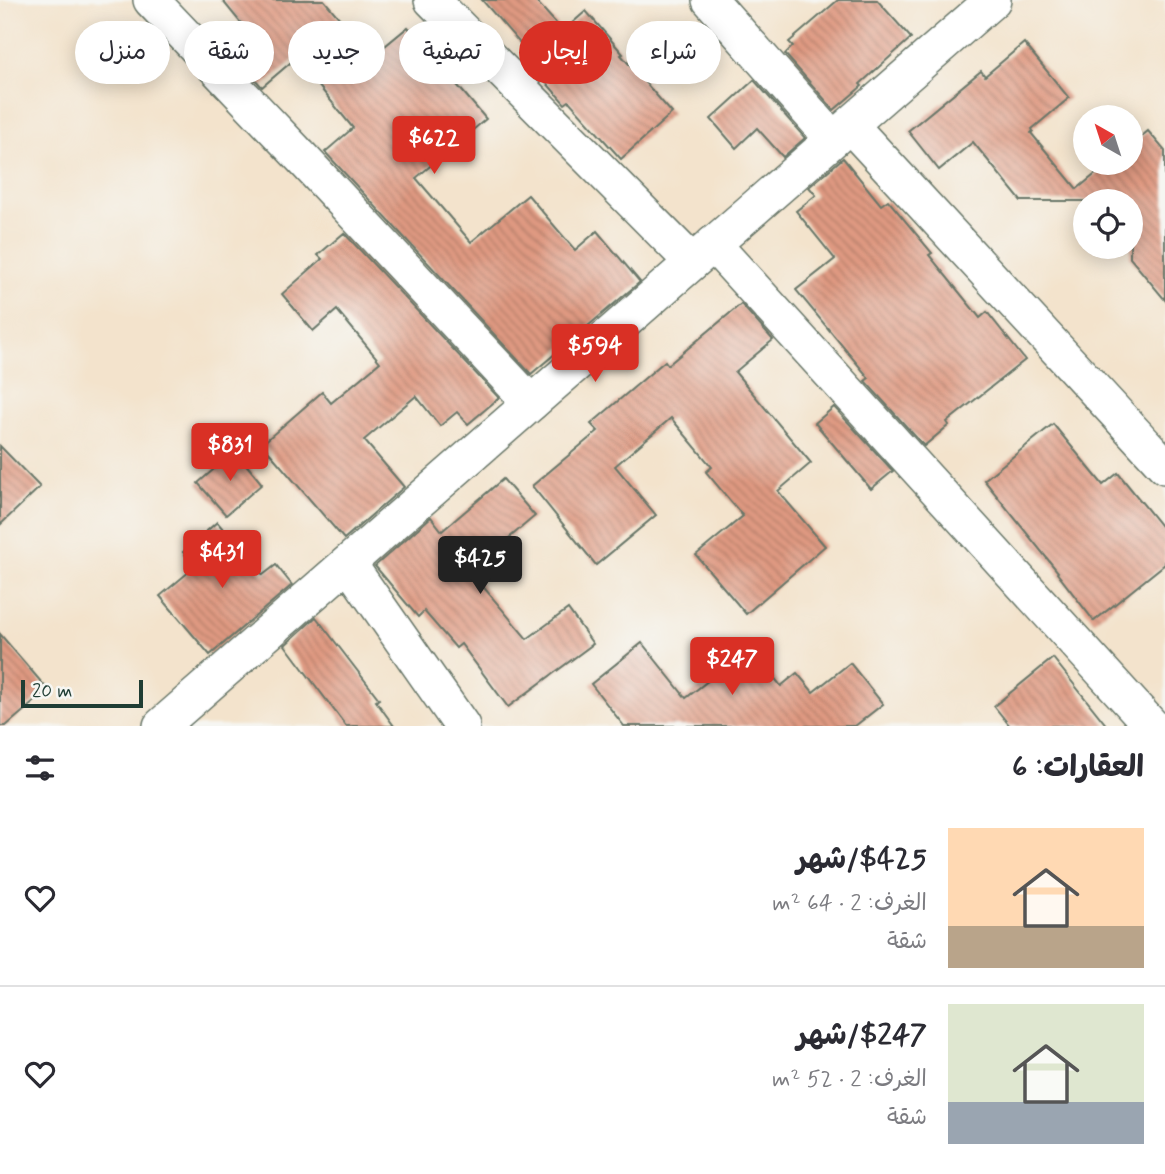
<!DOCTYPE html>
<html lang="ar">
<meta charset="utf-8">
<style>
body{margin:0;font-family:Mynerve,"Playpen Sans Arabic",sans-serif;background:#f7f7f7;color:#2b2b33;direction:rtl;height:100vh;display:flex;flex-direction:column;font-size:26px;white-space:nowrap}
*{box-sizing:border-box;margin:0}
p{font-size:23px;color:#7c7c81}
.icon{flex:none;width:38px;height:38px;fill:none;stroke:currentColor;stroke-width:2;stroke-linecap:round;stroke-linejoin:round}
.map{position:relative;height:726px;overflow:hidden;direction:ltr}
.drawer{display:flex;flex-direction:column;background:#fff;flex:1}
.drawer>*{flex:none}
.banner{position:absolute;left:21px;top:21px;width:700px;height:63px;direction:rtl;display:flex;gap:14px}
.needle{width:46px;rotate:321deg}
.tools{position:absolute;left:1073px;top:105px;display:grid;gap:14px}
.tools a{display:grid;place-items:center;width:70px;height:70px;border-radius:50%;background:#fff;box-shadow:0 4px 18px #0003;font-size:35px}
.scale{position:absolute;left:21px;bottom:18px;width:122px;box-sizing:border-box;padding-left:7px;border:4px solid #1f3d34;border-top:0;font-size:19px;line-height:24px;white-space:nowrap;color:#1f3d34;-webkit-text-stroke:5px #f6f6f2;paint-order:stroke}
.price{position:absolute;translate:-50% -60px;padding:0 16px;border-radius:7px;background:#d93025;color:#fff;font-size:23px;line-height:46px;filter:drop-shadow(0 2px 4px #0008)}
.price::after{content:'';position:absolute;left:50%;top:42px;width:21px;height:16px;margin-left:-10px;background:inherit;clip-path:polygon(0 0,100% 0,50% 100%)}
.price.current{background:#222;color:#fff}
ul{padding:0;list-style:none}
li{display:flex;align-items:center;gap:21px;height:175px;padding:0 21px}
li+li{border-top:2px solid #e1e1e2}
li span{display:grid;place-items:center;flex:none;width:196px;height:140px;border-radius:0px;color:#555}
li>.icon{margin-inline-start:auto}
span .icon{width:84px;height:84px;fill:#fffc;stroke-width:1}
li b{font-size:30px}
h2{display:flex;justify-content:space-between;align-items:center;height:84px;padding:0 21px;font-size:30px}
.pill{padding:0 24px;border-radius:32px;background:#fff;box-shadow:0 4px 18px #0003;font-size:24px;line-height:63px}
.pill.current{background:#d93025;color:#fff}
.map>svg:first-child{display:block}
.building{fill:url(#building-back-hatch)}
.lines{fill:none;stroke-linecap:round;stroke-linejoin:round}
.minor-casing{stroke:#697769;stroke-width:38}
.minor{stroke:#fff;stroke-width:35}
</style>
<div class="map">
<svg width="1165" height="726" viewBox="0 0 1165 726">
<defs>
<pattern id="building-back-hatch" width="6" height="6" patternUnits="userSpaceOnUse" patternTransform="scale(1.75)"><rect width="6" height="6" fill="#df9981"/><path d="M-1 5l2 2M0 0l6 6M5-1l2 2" fill="none" stroke="#b47e6a"/></pattern>
</defs>
<rect width="100%" height="100%" fill="#f6f6f2"/>
<filter id="ink" filterUnits="userSpaceOnUse"><feTurbulence type="fractalNoise" baseFrequency=".0143" numOctaves="2"/><feDisplacementMap in="SourceGraphic" scale="14" xChannelSelector="R" yChannelSelector="G"/><feConvolveMatrix kernelMatrix="1 2 1 2 8 2 1 2 1" color-interpolation-filters="sRGB"/></filter>
<filter id="wash" filterUnits="userSpaceOnUse"><feTurbulence type="fractalNoise" baseFrequency=".00686" numOctaves="4" result="noise"/><feDisplacementMap in="SourceGraphic" scale="28" xChannelSelector="R" yChannelSelector="G"/><feGaussianBlur stdDeviation="1.57" result="paint"/><feColorMatrix in="noise" values="0 0 0 0 0 0 0 0 0 0 0 0 0 0 0 0 0 1.4 0 .05"/><feComposite in="paint" operator="in"/></filter>
<g filter="url(#wash)">
<rect width="100%" height="100%" fill="#f3e3cc"/>
<g id="blocks">
<g class="building">
<path d="M222,0h102l27,32 8,-6 21,24 28,-23 78,92 -70,59 55,64 57,-47 47,55 22,-19 43,51 -109,92 -206,-222 28,-24 -57,-70 -34,29 -37,-42 20,-17z"/>
<path d="M482,0h53l28,31 23,-20 37,43 -2,1 51,58 -51,46 -52,-58 -4,3 -37,-42 5,-4z"/>
<path d="M838,0h39l34,38 -51,46 2,2 -28,24 -49,-56 8,-8 -4,-4z"/>
<path d="M1024,43l45,55 -37,31 1,2 -2,2 46,56 32,-26h21v-17l18,-15 17,20v149l-35,-42v-57h-109l-48,-59 -34,28 -31,-39 73,-60 4,5z"/>
<path d="M754,80l51,58 -22,19 -26,-29 -21,20 -25,-29z"/>
<path d="M843,158l38,47 7,-5 44,53 -3,2 51,63 7,-6 38,48 -78,62 2,3 -25,21 -59,-65 4,-3 -73,-88 39,-31 -39,-48 20,-16 -7,-8z"/>
<path d="M344,233l155,165 -31,26 -11,-12 -17,14 -24,-30 -52,44 40,47 -60,52 -82,-95 60,-52 9,11 49,-41 -43,-52 -24,21 -31,-37 40,-35 -4,-4z"/>
<path d="M741,304l32,36 -38,32 76,91 -33,28 47,55 -79,68 -50,-59 47,-39 -37,-44 6,-5 -41,-49 -56,48 41,49 -60,50 -64,-79 66,-55 -7,-7 74,-63 3,4z"/>
<path d="M834,407l59,64 -22,18 -56,-66z"/>
<path d="M1053,424l50,61 15,-12 47,58v33l-71,57 -37,-48 1,-1 -74,-92z"/>
<path d="M0,446l40,41 -40,38z"/>
<path d="M235,451l27,33 -36,31 -28,-32z"/>
<path d="M503,479l32,37 -65,55 57,68 41,-30 25,35 -85,63 -47,-63 -5,4 -32,-37 -6,6 -43,-51 56,-49 11,14z"/>
<path d="M217,522l46,53 13,-10 16,20 -82,70 -50,-59 36,-30 -13,-14z"/>
<path d="M316,617l63,82 -3,2 18,25h-48l-61,-81z"/>
<path d="M0,634l48,56 -42,36h-6z"/>
<path d="M642,643l44,55 64,-50 31,38 16,-13 16,19 37,-29 33,41 -28,22h-231l-33,-42z"/>
<path d="M1053,658l54,68h-97l-16,-20z"/>
</g>
</g>
</g>
<g filter="url(#ink)">
<use href="#blocks" fill-opacity="0" stroke="#697769" stroke-width="2"/>
<g class="lines">
<defs>
<g id="minor">
<path d="M151,0l151,158 229,245"/>
<path d="M432,0l260,262"/>
<path d="M710,0l123,139"/>
<path d="M850,125l315,341"/>
<path d="M713,244l439,482"/>
<path d="M348,563l114,163"/>
<path d="M161,726l832,-726"/>
</g>
</defs>
<use href="#minor" class="minor-casing"/>
<use href="#minor" class="minor"/>
</g>
</g>
</svg>
<div class="tools">
<a><svg class="needle" viewBox="-14 -14 28 28"><path d="M0-13l5 13h-10z" fill="#e53935"/><path d="M0 13l5-13h-10z" fill="#7c7c81"/></svg></a>
<a><svg class="icon" aria-label="locate" viewBox="0 0 24 24"><circle cx="12" cy="12" r="6"/><path d="M12 2v4M12 18v4M2 12h4M18 12h4"/></svg></a>
</div>
<div class="scale">20 m</div>
<b class="price" style="left:434px;top:176px">$622</b>
<b class="price" style="left:595px;top:384px">$594</b>
<b class="price" style="left:230px;top:483px">$831</b>
<b class="price" style="left:222px;top:590px">$431</b>
<b class="price current" style="left:480px;top:596px">$425</b>
<b class="price" style="left:732px;top:697px">$247</b>
<div class="banner">
<a class="pill">شراء</a>
<a class="pill current">إيجار</a>
<a class="pill">تصفية</a>
<a class="pill">جديد</a>
<a class="pill">شقة</a>
<a class="pill">منزل</a>
</div>
</div>
<section class="drawer">
<h2>العقارات: 6<svg class="icon" aria-label="filters" viewBox="0 0 24 24"><path d="M4 7h16M4 17h16"/><circle cx="9" cy="7" r="2"/><circle cx="15" cy="17" r="2"/></svg></h2>
<ul>
<li><span style="background:linear-gradient(#ffd9b3 70%,#b9a48a 0)"><svg class="icon" aria-label="home" viewBox="0 0 24 24"><path d="M3 11l9-7 9 7M6 9v11h12V9"/></svg></span><div><b>$425/شهر</b><p>الغرف: 2 · 64 m²</p><p>شقة</p></div><svg class="icon" aria-label="heart" viewBox="0 0 24 24"><path d="M12 20l-8-8c-3-5 5-10 8-4 3-6 11-1 8 4z"/></svg></li>
<li><span style="background:linear-gradient(#dfe7d0 70%,#9aa5b1 0)"><svg class="icon" aria-label="home" viewBox="0 0 24 24"><path d="M3 11l9-7 9 7M6 9v11h12V9"/></svg></span><div><b>$247/شهر</b><p>الغرف: 2 · 52 m²</p><p>شقة</p></div><svg class="icon" aria-label="heart" viewBox="0 0 24 24"><path d="M12 20l-8-8c-3-5 5-10 8-4 3-6 11-1 8 4z"/></svg></li>
</ul>
</section>
